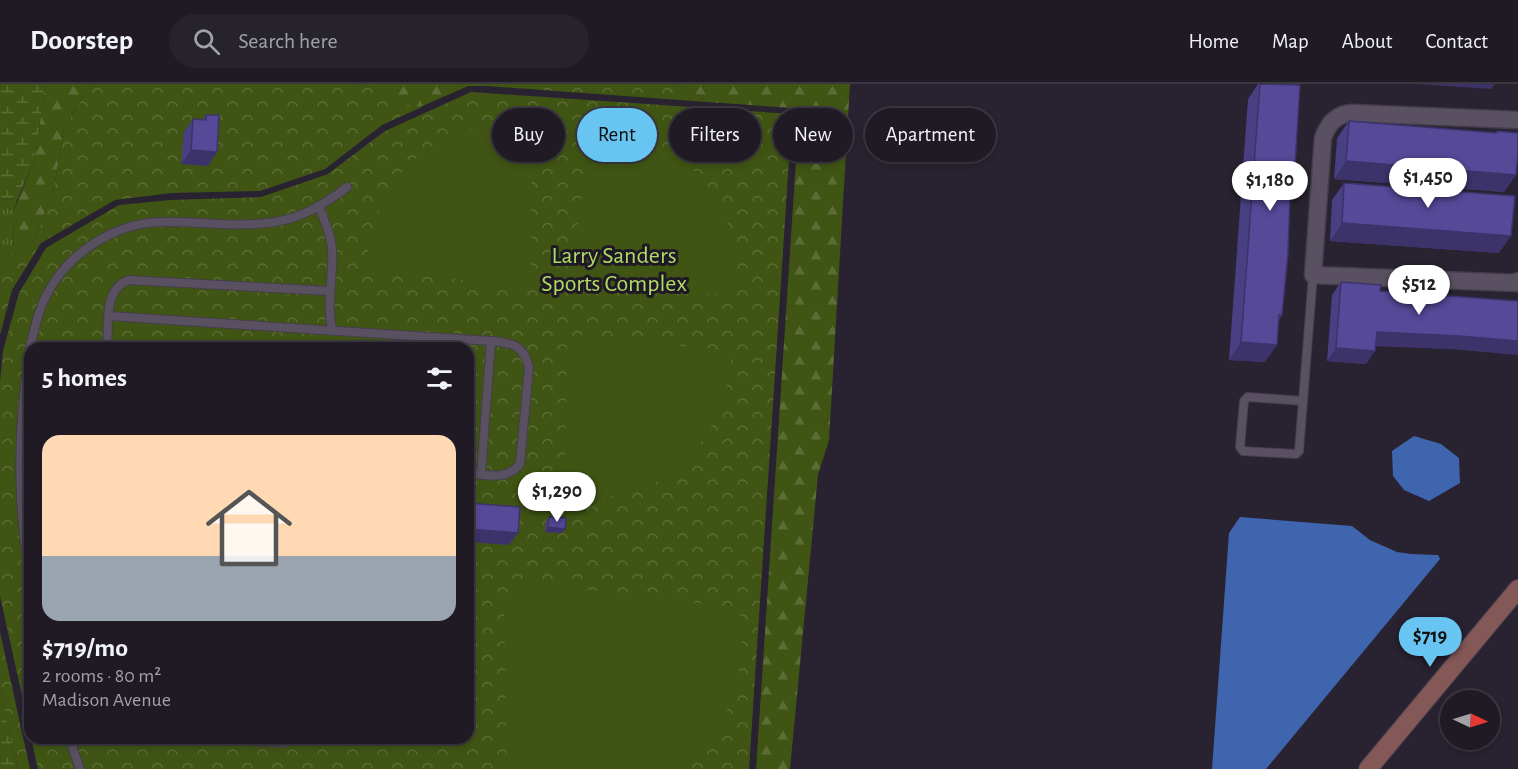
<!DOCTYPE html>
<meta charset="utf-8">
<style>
body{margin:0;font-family:"Alegreya Sans",sans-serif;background:#27232c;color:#f1f3f6;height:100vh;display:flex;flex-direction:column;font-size:22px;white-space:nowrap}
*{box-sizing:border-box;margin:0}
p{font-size:20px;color:#a1a1a6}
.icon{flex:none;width:33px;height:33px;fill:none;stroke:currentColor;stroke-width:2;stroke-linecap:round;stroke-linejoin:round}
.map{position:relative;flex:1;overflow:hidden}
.details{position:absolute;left:24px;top:258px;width:450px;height:402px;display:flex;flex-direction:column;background:#1f1a24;border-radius:18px;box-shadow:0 3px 9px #0003,0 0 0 2px #3c3841}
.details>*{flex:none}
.guide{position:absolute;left:492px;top:24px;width:570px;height:54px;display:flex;gap:12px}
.needle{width:39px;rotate:94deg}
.tools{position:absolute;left:1440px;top:606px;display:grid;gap:12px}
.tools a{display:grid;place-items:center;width:60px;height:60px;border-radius:50%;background:#1f1a24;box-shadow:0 3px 9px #0003,0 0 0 2px #3c3841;font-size:30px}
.price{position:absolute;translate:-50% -51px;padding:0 14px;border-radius:21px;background:#fff;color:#222;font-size:20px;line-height:39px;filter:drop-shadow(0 2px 3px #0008)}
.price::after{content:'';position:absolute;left:50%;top:36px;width:18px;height:14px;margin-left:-9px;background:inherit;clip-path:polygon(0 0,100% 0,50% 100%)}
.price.current{background:#68c4f0;color:#111}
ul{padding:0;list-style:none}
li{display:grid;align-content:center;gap:12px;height:318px;padding:0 18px}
li span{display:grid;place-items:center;height:186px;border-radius:18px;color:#555}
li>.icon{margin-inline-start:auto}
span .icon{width:108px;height:108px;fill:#fffc;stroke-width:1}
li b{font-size:26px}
h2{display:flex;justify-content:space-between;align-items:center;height:72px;padding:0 18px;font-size:26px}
.chip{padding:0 21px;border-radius:27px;background:#1f1a24;box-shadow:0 3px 9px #0003,0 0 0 2px #3c3841;font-size:21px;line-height:54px}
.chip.current{background:#68c4f0;color:#111}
header{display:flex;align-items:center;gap:36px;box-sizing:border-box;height:84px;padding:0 30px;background:#1f1a24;border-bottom:2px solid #3c3841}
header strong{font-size:28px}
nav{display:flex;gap:33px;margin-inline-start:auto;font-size:21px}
.search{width:420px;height:54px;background:#27232c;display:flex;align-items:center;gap:15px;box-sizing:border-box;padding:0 21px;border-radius:33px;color:#a1a1a6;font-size:22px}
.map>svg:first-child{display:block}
.grass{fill:url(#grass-tufts)}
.forest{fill:url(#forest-firs)}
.wetland{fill:url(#wetland-marsh)}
.park{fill:url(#park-crowns)}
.pitch{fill:#405514}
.water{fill:#3e65ae}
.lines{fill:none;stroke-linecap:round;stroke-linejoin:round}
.service-casing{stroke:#453e4a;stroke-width:10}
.minor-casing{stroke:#453e4a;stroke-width:19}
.secondary-casing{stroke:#453e4a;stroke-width:20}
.service{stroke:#595161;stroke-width:8}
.minor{stroke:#595161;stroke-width:16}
.secondary{stroke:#855858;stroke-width:18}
.wall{fill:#493f83}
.shaded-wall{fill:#3c336a}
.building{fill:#554998;stroke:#3c336a;stroke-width:1.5}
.labels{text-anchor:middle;stroke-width:6;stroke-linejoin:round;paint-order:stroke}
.park-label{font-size:24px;fill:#b0db64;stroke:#1f1926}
</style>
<header>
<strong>Doorstep</strong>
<div class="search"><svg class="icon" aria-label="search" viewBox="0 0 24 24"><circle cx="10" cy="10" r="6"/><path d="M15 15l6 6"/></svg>Search here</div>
<nav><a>Home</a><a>Map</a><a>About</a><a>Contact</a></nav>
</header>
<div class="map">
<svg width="1518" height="685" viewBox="0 0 1518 685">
<defs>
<pattern id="grass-tufts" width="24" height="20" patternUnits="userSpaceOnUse" patternTransform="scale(1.5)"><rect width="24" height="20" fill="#405514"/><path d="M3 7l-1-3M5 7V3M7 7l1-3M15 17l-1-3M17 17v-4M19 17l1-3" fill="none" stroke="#5b6c36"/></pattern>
<pattern id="forest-firs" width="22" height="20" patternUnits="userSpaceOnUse" patternTransform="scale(1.5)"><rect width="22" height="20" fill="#405514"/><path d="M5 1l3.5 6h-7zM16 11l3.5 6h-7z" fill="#5b6c36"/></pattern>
<pattern id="wetland-marsh" width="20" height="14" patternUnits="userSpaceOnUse" patternTransform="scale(1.5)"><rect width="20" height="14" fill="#405514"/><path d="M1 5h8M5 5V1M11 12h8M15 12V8" fill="none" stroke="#5b6c36"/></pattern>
<pattern id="park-crowns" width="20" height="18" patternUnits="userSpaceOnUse" patternTransform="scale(1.5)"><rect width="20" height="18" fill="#405514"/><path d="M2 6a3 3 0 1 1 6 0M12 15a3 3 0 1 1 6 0" fill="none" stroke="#5b6c36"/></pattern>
</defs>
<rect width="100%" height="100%" fill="#292230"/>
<path class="grass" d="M0,115l17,1 -4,12 1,41 -14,9z"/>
<g class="forest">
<path d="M45,0h46l-27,45 -9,53 -19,56 -22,15 -1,-41 22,-53z"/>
<path d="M355,0h137l-6,2h-18l-50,22 -25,-6 -22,-15z"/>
<path d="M676,0h174l-21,356 -11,35 -28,294h-34l43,-654 -3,-6 -4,-1 -85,-6 -7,-6z"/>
</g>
<g class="wetland">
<path d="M0,0h45l-10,75 -18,41 -17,-1z"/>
<path d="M0,606l18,79h-18z"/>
</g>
<g class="park">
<path d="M91,0h264l16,3 22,15 29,5 -40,18 -57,44 -65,22 -89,2 -56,7 -74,43 -29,47 -12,45v-73l36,-24 19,-56 9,-53z"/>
<path d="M492,0h184l24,12 7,6 -221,-16z"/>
<path d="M471,8l321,22 -43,655h-711l-7,-31h437v-390h-438v384l-30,-136v-214l3,-31 16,-58 27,-45 73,-43 52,-5 90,-3 67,-23 57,-43z"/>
<path d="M0,548l30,137h-12l-18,-79z"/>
</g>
<g class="pitch">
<path d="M509,38l23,1 -1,152 -14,11 -151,-17c7,-85 56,-139 143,-147z"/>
<path d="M590,44c9,1 19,1 28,2 14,2 27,9 39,15 60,31 83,84 79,150l-153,-4 -11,-12z"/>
<path d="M580,251l151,16c0,55 -34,118 -88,137 -25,10 -51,11 -78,10l2,-153z"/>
<path d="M522,498l218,26c1,17 3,34 1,51 -6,40 -24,83 -54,110h-180l-3,-172z"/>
</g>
<g class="water">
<path d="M1414,352l27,8 18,14 1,25 -31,18 -25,-11 -11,-14 -1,-25z"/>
<path d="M1240,433l112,9 18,14 27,12 14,2 27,1 2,4 -174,210h-54l17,-236z"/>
</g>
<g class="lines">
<defs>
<g id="service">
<path d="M319,122c5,14 12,28 13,42 2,27 -6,54 0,82"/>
<path d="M109,232l382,25c21,2 32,3 38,26l-9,97c-14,17 -33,11 -52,9"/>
<path d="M30,264c4,-18 8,-36 16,-52 22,-44 70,-74 118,-74 37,-1 74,6 110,0 28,-4 51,-18 73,-35"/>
<path d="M107,264c2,-23 -4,-60 22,-68l200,11"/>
<path d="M449,264l1,-9"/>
<path d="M30,267c-13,76 -13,151 0,227"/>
<path d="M1303,317l-55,-4 -4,4 -4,46 3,4 53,3 3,-3 14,-176"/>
<path d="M481,390l10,-133"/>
<path d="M21,415l9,1"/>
<path d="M69,654l11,31"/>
<path d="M202,654l82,5 4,-5"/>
<path d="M72,660l17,-6"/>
</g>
<path id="minor" d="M1518,36l-166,-7c-16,1 -24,11 -29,25l-10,137 205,8v-2"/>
<path id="secondary" d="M1368,685l150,-180"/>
</defs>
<use href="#service" class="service-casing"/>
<use href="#minor" class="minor-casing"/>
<use href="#secondary" class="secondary-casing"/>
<use href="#service" class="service"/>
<use href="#minor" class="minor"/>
<use href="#secondary" class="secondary"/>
</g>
<g class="wall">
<path d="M1258,0h33l-1,117 -8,114 -3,5 -14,42 -36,-2 19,-261z"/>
<path d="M206,31l2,51 -27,-2 3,-32 9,-13 9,1z"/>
<path d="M1349,37l147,12 1,-2 19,44 -12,17 -170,-13 3,-41z"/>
<path d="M1344,99l155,70 -169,-12 2,-41z"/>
<path d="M1341,198l39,9 71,58 -75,-3 -10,18 -39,-3 5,-66z"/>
<path d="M549,433l13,16 -17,-1 1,-11z"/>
</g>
<g class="shaded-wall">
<path d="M1417,0h78l-4,5z"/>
<path d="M191,66l26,2 -9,14 -27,-2z"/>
<path d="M1346,77l170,14 -12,17 -170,-13z"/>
<path d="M1342,139l169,13 -12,17 -169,-12z"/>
<path d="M1377,248l83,4 58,5v14l-67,-6 -83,-4z"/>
<path d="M1241,258l36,3 -12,17 -36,-2z"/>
<path d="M1336,264l39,3 -9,13 -39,-3z"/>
<path d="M548,443l17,2 -3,4 -17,-1z"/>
<path d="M468,445l50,4 -9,12 -41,-3z"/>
</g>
<g class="building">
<path d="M1260,0l40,1 -7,113h-3l-2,56 -6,61h-3l-2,30 -36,-3z"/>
<path d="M206,31h13l-2,37 -26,-2 2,-31 13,1z"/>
<path d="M1349,37l148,12v-2l21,2v20l-2,22 -170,-14z"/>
<path d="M1344,99l171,13 -4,40 -169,-13z"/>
<path d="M1341,198l40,3 -1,6 138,10v40l-58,-5 -83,-4 -2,19 -39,-3z"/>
<path d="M468,419l52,4 -2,26 -50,-4z"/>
<path d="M549,433l17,1 -1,11 -17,-2z"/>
</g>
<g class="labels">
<g class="park-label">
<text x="614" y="179">Larry Sanders<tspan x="614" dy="28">Sports Complex</tspan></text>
</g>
</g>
</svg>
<div class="tools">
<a><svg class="needle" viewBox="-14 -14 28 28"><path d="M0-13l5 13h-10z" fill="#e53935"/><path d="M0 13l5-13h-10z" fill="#a1a1a6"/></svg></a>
</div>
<b class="price" style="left:1428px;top:125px">$1,450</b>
<b class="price" style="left:1270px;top:128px">$1,180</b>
<b class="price" style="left:1419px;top:232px">$512</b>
<b class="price" style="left:557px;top:439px">$1,290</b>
<b class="price current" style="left:1430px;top:584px">$719</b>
<div class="guide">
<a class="chip">Buy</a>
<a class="chip current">Rent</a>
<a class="chip">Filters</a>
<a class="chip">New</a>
<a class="chip">Apartment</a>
</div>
<section class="details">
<h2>5 homes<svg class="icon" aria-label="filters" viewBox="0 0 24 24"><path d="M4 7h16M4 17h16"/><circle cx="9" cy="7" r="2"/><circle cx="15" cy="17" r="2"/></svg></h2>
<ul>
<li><span style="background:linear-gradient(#ffd9b3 65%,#9aa5b1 0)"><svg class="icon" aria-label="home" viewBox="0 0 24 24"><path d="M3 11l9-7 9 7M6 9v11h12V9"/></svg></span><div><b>$719/mo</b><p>2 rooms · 80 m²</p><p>Madison Avenue</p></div></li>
</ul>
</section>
</div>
